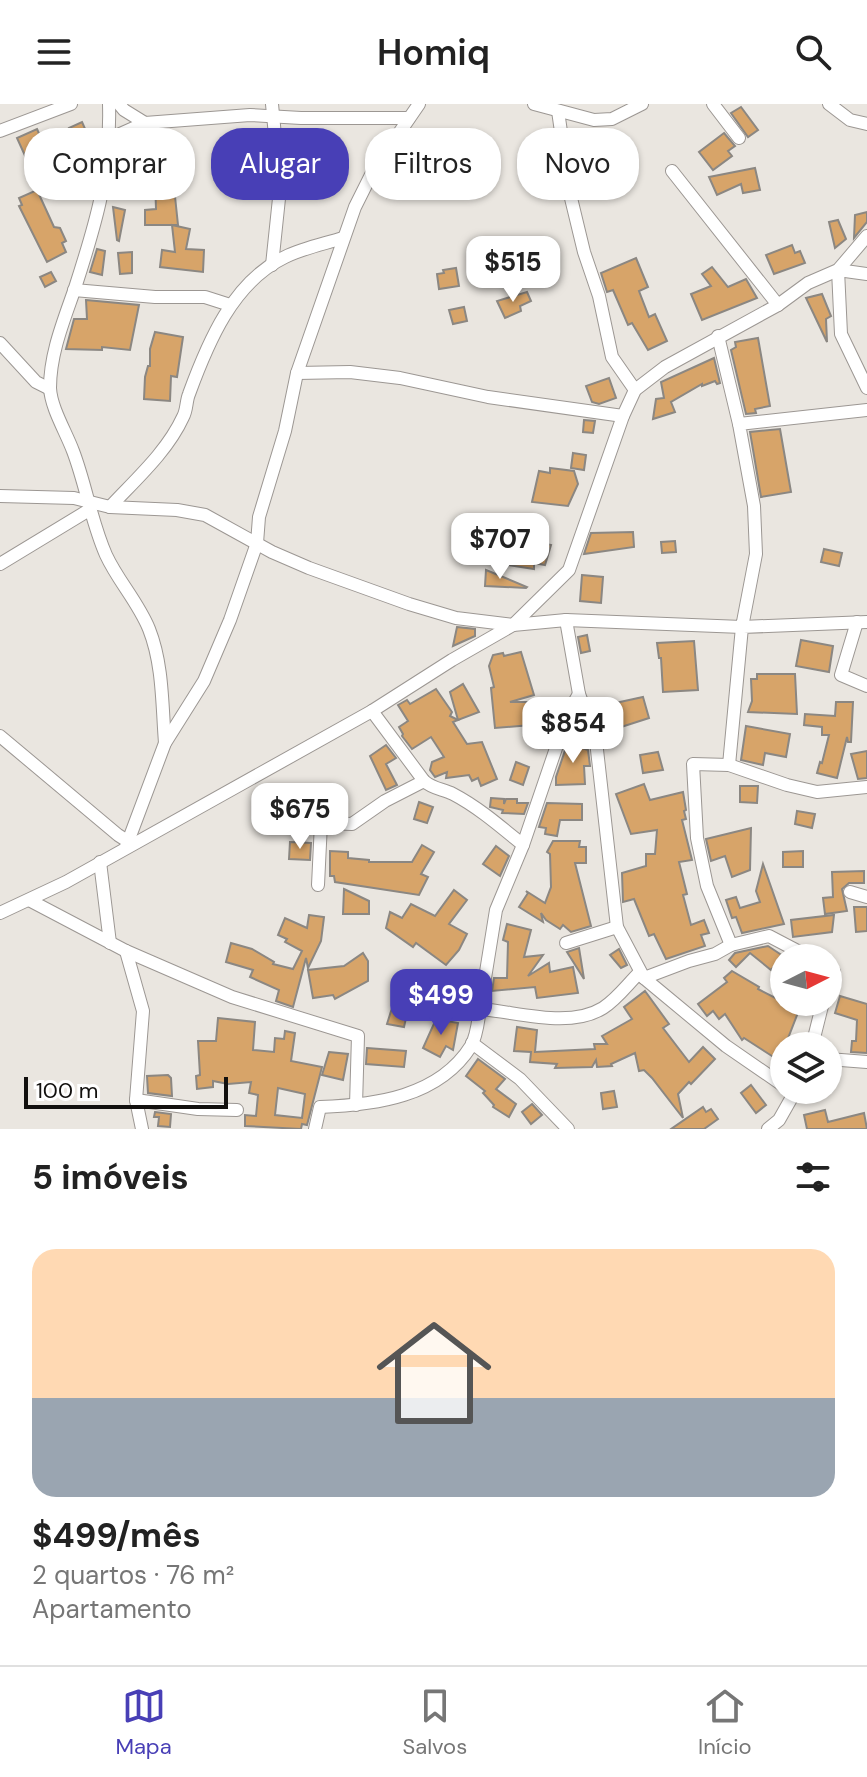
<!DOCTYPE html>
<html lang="pt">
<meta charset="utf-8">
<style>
body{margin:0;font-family:"DM Sans",sans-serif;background:#f6f6f6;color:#222;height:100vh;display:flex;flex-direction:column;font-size:30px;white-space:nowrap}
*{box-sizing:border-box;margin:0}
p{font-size:26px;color:#767676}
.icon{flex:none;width:44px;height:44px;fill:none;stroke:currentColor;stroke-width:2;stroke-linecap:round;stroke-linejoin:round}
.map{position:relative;height:1025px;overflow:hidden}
.drawer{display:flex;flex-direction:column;background:#fff;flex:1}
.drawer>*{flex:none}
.hud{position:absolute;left:24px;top:24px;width:820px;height:72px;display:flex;gap:16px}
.needle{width:52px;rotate:84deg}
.fabs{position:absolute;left:770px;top:840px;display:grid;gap:16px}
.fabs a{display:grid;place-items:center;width:72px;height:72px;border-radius:50%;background:#fff;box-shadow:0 2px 6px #0004;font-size:40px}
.scale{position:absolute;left:24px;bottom:20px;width:204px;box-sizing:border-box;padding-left:8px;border:4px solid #12100e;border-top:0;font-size:22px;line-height:28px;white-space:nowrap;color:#12100e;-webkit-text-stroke:6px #fff;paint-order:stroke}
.price{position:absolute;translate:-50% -68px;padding:0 18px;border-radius:16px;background:#fff;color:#222;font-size:26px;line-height:52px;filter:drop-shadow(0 2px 4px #0008)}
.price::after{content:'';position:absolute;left:50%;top:48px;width:24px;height:18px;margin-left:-12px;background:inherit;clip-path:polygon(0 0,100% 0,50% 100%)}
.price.on{background:#483fb6;color:#fff}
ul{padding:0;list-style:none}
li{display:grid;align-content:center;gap:16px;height:424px;padding:0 32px}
li span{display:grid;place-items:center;height:248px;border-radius:24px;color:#555}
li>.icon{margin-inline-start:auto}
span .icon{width:144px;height:144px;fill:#fffc;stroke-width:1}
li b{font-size:34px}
h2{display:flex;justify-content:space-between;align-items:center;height:96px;padding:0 32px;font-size:34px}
.chip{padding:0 28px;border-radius:32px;background:#fff;box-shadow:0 2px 6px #0004;font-size:28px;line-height:72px}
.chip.on{background:#483fb6;color:#fff}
header{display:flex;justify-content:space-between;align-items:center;height:104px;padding:0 32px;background:#fff;font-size:36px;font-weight:600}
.tabs{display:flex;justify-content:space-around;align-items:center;height:112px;border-top:2px solid #e0e0e0;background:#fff;font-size:22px;color:#767676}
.tabs a{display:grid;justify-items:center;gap:4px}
.tabs .on{color:#483fb6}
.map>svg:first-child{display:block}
.building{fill:#d7a469;stroke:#8b8782;stroke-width:2;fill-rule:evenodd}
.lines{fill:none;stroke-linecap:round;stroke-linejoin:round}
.minor-casing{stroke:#9c9793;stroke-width:14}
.minor{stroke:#fff;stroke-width:12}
</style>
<header><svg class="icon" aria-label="menu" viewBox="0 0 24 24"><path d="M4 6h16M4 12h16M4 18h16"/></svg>Homiq<svg class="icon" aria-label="search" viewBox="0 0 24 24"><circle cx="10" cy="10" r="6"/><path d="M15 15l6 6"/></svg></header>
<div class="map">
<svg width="867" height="1025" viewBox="0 0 867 1025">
<rect width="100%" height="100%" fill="#eae6e0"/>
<g class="building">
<path d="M741,3l17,23 -10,7 -17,-24z"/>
<path d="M82,18l4,9 -13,6 -4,-9z"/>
<path d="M37,25l9,20 -20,9 -9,-20z"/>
<path d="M724,29l11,13 -7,5 4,5 -19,14 -14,-18z"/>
<path d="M98,43l-3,30 -12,1 2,4 -11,4 -16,-38z"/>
<path d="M151,44l2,18 -17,3 -3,-19z"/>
<path d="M755,64l5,22 -17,3 -2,-9 -24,11 -8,-18z"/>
<path d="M155,75h13v8h6l4,38h-33v-15l11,-1z"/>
<path d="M37,86l17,37 6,1 6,13 -4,2 4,9 -19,10 -28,-56 3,-1 -3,-7z"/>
<path d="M113,103l12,3 -6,31 -2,-1z"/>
<path d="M867,108v10l-13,16 1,-23z"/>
<path d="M838,116l8,19 -11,9 -6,-26z"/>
<path d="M172,121l18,4 -4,20 18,1 -1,22 -43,-5 2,-17 13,2z"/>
<path d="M792,141l3,8 5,-2 5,12 -31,11 -8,-19z"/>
<path d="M97,145l8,2 -3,24 -12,-3z"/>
<path d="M132,148v21l-12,1 -2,-21z"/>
<path d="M636,154l12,29 -9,4 10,26 6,-3 12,27 -19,9 -16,-27 -4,2 -15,-35 -6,2 -6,-19z"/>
<path d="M712,163l16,20 18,-8 11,19 -55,22 -11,-26 20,-8 -9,-12z"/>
<path d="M456,164l3,18 -20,3 -2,-15 7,-1 -1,-3z"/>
<path d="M51,168l5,9 -11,6 -5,-10z"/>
<path d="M527,188l4,9 -11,5 1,5 -16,7 -8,-17z"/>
<path d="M822,190l9,22 -5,3 1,23 -21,-44z"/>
<path d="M86,196l53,5 -9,45 -28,-3v3l-36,-1 8,-30h13z"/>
<path d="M464,203l3,14 -14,3 -4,-14z"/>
<path d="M155,228l28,5 -6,40 -6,-1 -1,25 -26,-2 1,-22 3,-11h2v-17z"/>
<path d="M758,234l12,68 -15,3 1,4 -10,1 -15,-64 5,-3 -1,-5z"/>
<path d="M714,254l6,25 -3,1 -2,-3 -13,5v-2l-31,18 4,10 -22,7 3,-20 8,-1 -3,-16z"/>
<path d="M609,274l7,20 -17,6 -7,-2 -6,-16z"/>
<path d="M584,316l11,1 -2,12 -10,-1z"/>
<path d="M780,325l11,63 -30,5 -11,-65z"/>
<path d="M573,349l13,2 -2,15 -13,-2z"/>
<path d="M550,364l24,3 4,13 -10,22 -36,-4 7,-31 11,2z"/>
<path d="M509,423v4h7v7l26,2 -1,3 10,2 -6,20 -11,-2v6l-40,-6 -2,-35z"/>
<path d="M633,428l1,15 -50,7 7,-21z"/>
<path d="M675,437l1,11 -14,1 -1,-11z"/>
<path d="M824,445l18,4 -3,13 -18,-4z"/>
<path d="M486,466l41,17 -1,1 -41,-2z"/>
<path d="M582,471l21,2 -2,26 -21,-2z"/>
<path d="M457,523l18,2v7l-22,10z"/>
<path d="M587,531l3,16 -9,2 -3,-16z"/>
<path d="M801,536l32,6 -4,26 -33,-6z"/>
<path d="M694,537l4,49 -35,2 -2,-34h-2l-2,-15z"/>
<path d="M521,548l13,43 -24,7h31l1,19 -10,-2 -1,6 -36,3 -4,-40 3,-1 -5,-21 4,-11 10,-2 1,3z"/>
<path d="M757,570h38l2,40 -49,-2 4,-11 -1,-22h6z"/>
<path d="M463,580l16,28 -21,8 -8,-28z"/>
<path d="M436,585l16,23 -2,4 8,4 -5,2 14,22 15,-2 15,37 -16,7 -3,-8 -6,3 -3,-6 -23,3 1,-6 -12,5 -5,-7 2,-8 12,-5 -13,-20 -19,12 -10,-13 1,-2 -4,-7 9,-6 -10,-16 9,-5 3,4z"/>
<path d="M643,593l6,21 -37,12 -6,-25z"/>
<path d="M836,598h17l-2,40h-3l-1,-5 -10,41 -20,-5 3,-11 2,1 7,-28h-7v-8l-18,-2 1,-11 30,2z"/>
<path d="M746,622l44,8 -4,23 -21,-4 -2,12 -22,-5z"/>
<path d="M573,623l-2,17 17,6 2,16h-6l1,18 -29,1v-8z"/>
<path d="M386,641l10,13 -10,6 11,21 -11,5 -16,-34z"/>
<path d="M867,647v27l-9,1 -7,-25z"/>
<path d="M658,648l5,18 -20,3 -3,-18z"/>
<path d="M516,658l13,5 -6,18 -13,-5z"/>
<path d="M644,680l6,16 33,-8 3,18 -2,1 2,8 -4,1 10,40 -13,2 8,32 -4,1 8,30 13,-5 5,13 -8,2 4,11 -39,13 -12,-25 -5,2 -15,-37 -11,3 -1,-29 24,-7v-12h9l2,-24 -26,4 -15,-40z"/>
<path d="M740,682h18l-1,17 -17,-1z"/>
<path d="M491,694l13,1v5l2,-5h11v4h11l-4,11 -22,-1 1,-3 -13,-3z"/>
<path d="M419,698l14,5 -6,16 -13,-4z"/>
<path d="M547,699l35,1v16h-22l-3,16 -12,-2 1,-6 -7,-1z"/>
<path d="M797,707l18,3 -3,14 -17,-4z"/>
<path d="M751,724l-1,42 -18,7 -7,-21 -14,5 -5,-22z"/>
<path d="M553,737h27l-1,6h7v16h-11l16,63 -20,6 -8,-7 -3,4 -14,-9 -5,-7 2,9 -24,-15 9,-14 -2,-2 19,12 6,-16 -1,-33 -3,-2z"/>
<path d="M290,738l21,1 -1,17 -21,-1z"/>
<path d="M422,741l12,7 -13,22 7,3 -9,18 -84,-13 -1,-6h-4v-25l18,1v6l21,2v2h43z"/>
<path d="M496,742l13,10 -9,20 -17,-12z"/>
<path d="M803,747v16h-20v-15z"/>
<path d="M763,760l21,60 -42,9 -6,-16 -4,1 -6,-18 10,-3 4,11 20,-6 -4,-11z"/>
<path d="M864,767v12h-15l-7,6 5,22 -22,3 -2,-16 10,-1 -1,-25z"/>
<path d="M344,785l25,12v13h-26z"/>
<path d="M454,786l13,10 -18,24 18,10 -8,16 -13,15 -30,-22 -3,4 -27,-19 4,-16 12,6 9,-14 24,12z"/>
<path d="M854,803h13v24l-11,1z"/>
<path d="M309,811l15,2 -3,24 -13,27 -2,-10 -13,49 -17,-6 3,-11 -29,-13 3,-7 -27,-8 5,-19 21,6 22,13 -1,2 20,5 9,-18 -17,-9 2,-3 -9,-4 7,-17 22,10z"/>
<path d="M834,811l-2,17 -39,5 -2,-17z"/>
<path d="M507,820l24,6 -7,27 19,-2 -15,21 21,-13 1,9 23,-5 5,26 -41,5 -2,-11 -43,4 2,-13h13l1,-36 -5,-2z"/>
<path d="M768,842l18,12 -7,9 -3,-3 -5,6 -21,-17 -14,14 -7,-7 6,-7z"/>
<path d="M579,844l5,31 -17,-27z"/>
<path d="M619,845l8,16 -6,3 -11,-13z"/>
<path d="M363,849l5,8v20l-33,18 -2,-4 -20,3 -5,-28 36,-4z"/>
<path d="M732,867l27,16 -1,2 41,21 -14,36h-2l-8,12 -31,-20 -2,2 -17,-26 -6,5 -6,-8 -6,5 -9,-12 29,-22 -3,-4z"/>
<path d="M410,876l1,14 -17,1 -1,-13z"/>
<circle cx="452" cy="891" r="7"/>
<path d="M645,887l24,33 -6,4 26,34 14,-15 12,12 -24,25 -2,-2 -11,12 5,24 -31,-40 -8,-8 -5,1 -4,-18 -24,11 1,2 -15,1 -1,-7 -4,7 -37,1 2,-4 -27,-2 1,-10 -17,-1 3,-24 20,3 -2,22 60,-3 -1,-5h13l-5,-8 30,-17 -8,-12z"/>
<path d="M840,892l27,8v49l-16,-1 1,-11h4l1,-21 -22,-7z"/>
<path d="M392,904l23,7 -9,3 -2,9 -17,-3z"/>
<path d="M218,914l37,4 -2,28 21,2 1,-14 9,1 1,-8 10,2 -4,28 31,6 -15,58 -5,-1 -1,5 -56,-3v-11l11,1 2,-21 -9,-2 2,-11 -23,2 -15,-3v6l-16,2 -1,-13 4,-1 -2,-34h18zM278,984l27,6 -3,24 -27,-3z"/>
<path d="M436,915l22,4 -5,27 -7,-4 -6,11 -17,-9z"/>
<path d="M367,944l39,3 -2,16 -38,-3z"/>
<path d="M329,948l19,2 -5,26 -21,-5z"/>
<path d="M478,955l27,20 -9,10 20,15 -7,13 -16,-10 1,-2 -11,-12 2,-2 -19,-15z"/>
<path d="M168,971l3,3 1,18 -24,-3 -1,-17z"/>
<path d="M751,981l15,20 -10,8 -15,-20z"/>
<path d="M614,987l3,16 -14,2 -2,-16z"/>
<path d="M532,1000l10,11 -11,9 -9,-12z"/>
<path d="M703,1003l3,5 5,-3 7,10 -14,10h-33z"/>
<path d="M825,1006l3,12 36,-9 3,16h-60l-3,-14z"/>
<path d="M155,1008l16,2 -1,13 -12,-1 1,-9h-5z"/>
</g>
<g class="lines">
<defs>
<g id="minor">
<path d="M109,0c2,70 -13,119 -34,184 -11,32 -25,65 -25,100 1,20 16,44 23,63 13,34 18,70 33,104 12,26 32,47 43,74 14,35 13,76 16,114"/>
<path d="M119,0l5,6 21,13"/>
<path d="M534,0l60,16 18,-1 30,-15"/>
<path d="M713,0l26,34"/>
<path d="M829,0l21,16 17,4"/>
<path d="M558,7l12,83 14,58 15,44 13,61 23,33"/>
<path d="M0,27l71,-27"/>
<path d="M109,35l36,-16 105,-8 51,3h108"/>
<path d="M672,67l106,134"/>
<path d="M272,161l8,-76 -8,-85"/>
<path d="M867,170l-29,-4 3,64 26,54"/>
<path d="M74,186l81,7h50l25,8"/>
<path d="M718,232l21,88"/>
<path d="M0,239l36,39 14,7"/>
<path d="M297,269l53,-1 50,6 88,19 135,19"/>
<path d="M0,392l74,2 36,9 67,3 28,5 67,37 37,16 100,36 47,14 57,7 53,-5 176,7 14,-73 -2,-48 -15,-82 128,-14"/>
<path d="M110,403c25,-27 57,-55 73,-90 4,-7 3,-16 6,-23 19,-52 44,-112 96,-137 18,-9 39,-13 58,-19"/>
<path d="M0,460l89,-54"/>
<path d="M566,516l13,74 17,47 21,186 27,51 82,68 58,40"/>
<path d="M857,518l-16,53 26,11"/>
<path d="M372,607l52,70c9,8 19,8 29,13 25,13 48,33 70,51"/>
<path d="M0,632l118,99 11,7"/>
<path d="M729,661l13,-138 125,-5"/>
<path d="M301,718l51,2 33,-23 39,-20"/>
<path d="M126,743l39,-104 39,-62 26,-61 27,-77 2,-26 26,-86 12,-58 58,-166 18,-36 46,-67"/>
<path d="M100,758l10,81"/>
<path d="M318,781l3,-62"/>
<path d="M850,788l17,5"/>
<path d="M29,796l97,51 106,46 126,39 -2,69"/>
<path d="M0,809l66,-31 306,-171 80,-51 61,-35 56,-55 54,-154 12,-26 30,-23 113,-62 30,-22 30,-13 29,-34"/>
<path d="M566,839l51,-16"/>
<path d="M731,841l-24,-59 -10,-48 -4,-74 36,1 58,20 30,7 50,-5"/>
<path d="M126,847l17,60 -7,89 6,29"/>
<path d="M828,864l6,4 -6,17"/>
<path d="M644,874l45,-17 26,-7 16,-9 38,-9 42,22"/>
<path d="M480,905l16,-99 27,-65 45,-132 11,-19"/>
<path d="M472,939l48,36 48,50"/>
<path d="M812,942l11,-44"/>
<path d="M828,955l39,3"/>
<path d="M136,996l62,9 39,1"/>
<path d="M315,1025l5,-22c55,-2 119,-10 151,-61 6,-10 7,-25 9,-37 38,3 89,20 123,-1 14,-9 24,-23 36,-35"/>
<path d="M768,1025l11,-9 17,-30"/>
</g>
</defs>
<use href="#minor" class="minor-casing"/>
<use href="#minor" class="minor"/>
</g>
</svg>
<div class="fabs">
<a><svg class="needle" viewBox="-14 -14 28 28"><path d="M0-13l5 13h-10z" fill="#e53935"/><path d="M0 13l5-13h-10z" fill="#767676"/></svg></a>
<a><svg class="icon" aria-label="layers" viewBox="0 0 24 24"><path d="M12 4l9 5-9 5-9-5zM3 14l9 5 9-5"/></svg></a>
</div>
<div class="scale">100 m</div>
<b class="price" style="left:513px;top:200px">$515</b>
<b class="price" style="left:500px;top:477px">$707</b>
<b class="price" style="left:573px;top:661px">$854</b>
<b class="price" style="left:300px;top:747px">$675</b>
<b class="price on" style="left:441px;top:933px">$499</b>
<div class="hud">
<a class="chip">Comprar</a>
<a class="chip on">Alugar</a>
<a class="chip">Filtros</a>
<a class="chip">Novo</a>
</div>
</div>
<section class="drawer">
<h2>5 imóveis<svg class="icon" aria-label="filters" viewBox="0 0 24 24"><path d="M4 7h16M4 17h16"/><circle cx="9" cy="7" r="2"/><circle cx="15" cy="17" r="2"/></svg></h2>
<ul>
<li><span style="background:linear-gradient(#ffd9b3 60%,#9aa5b1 0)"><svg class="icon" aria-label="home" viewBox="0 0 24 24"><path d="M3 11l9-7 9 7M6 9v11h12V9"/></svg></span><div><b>$499/mês</b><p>2 quartos · 76 m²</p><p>Apartamento</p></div></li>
</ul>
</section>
<nav class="tabs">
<a class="on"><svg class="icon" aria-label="map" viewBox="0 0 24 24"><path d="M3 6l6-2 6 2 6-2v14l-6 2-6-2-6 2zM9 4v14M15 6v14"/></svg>Mapa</a>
<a><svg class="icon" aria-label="saved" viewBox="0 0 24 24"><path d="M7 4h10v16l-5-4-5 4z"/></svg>Salvos</a>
<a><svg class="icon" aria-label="home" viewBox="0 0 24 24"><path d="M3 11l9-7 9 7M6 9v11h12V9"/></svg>Início</a>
</nav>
